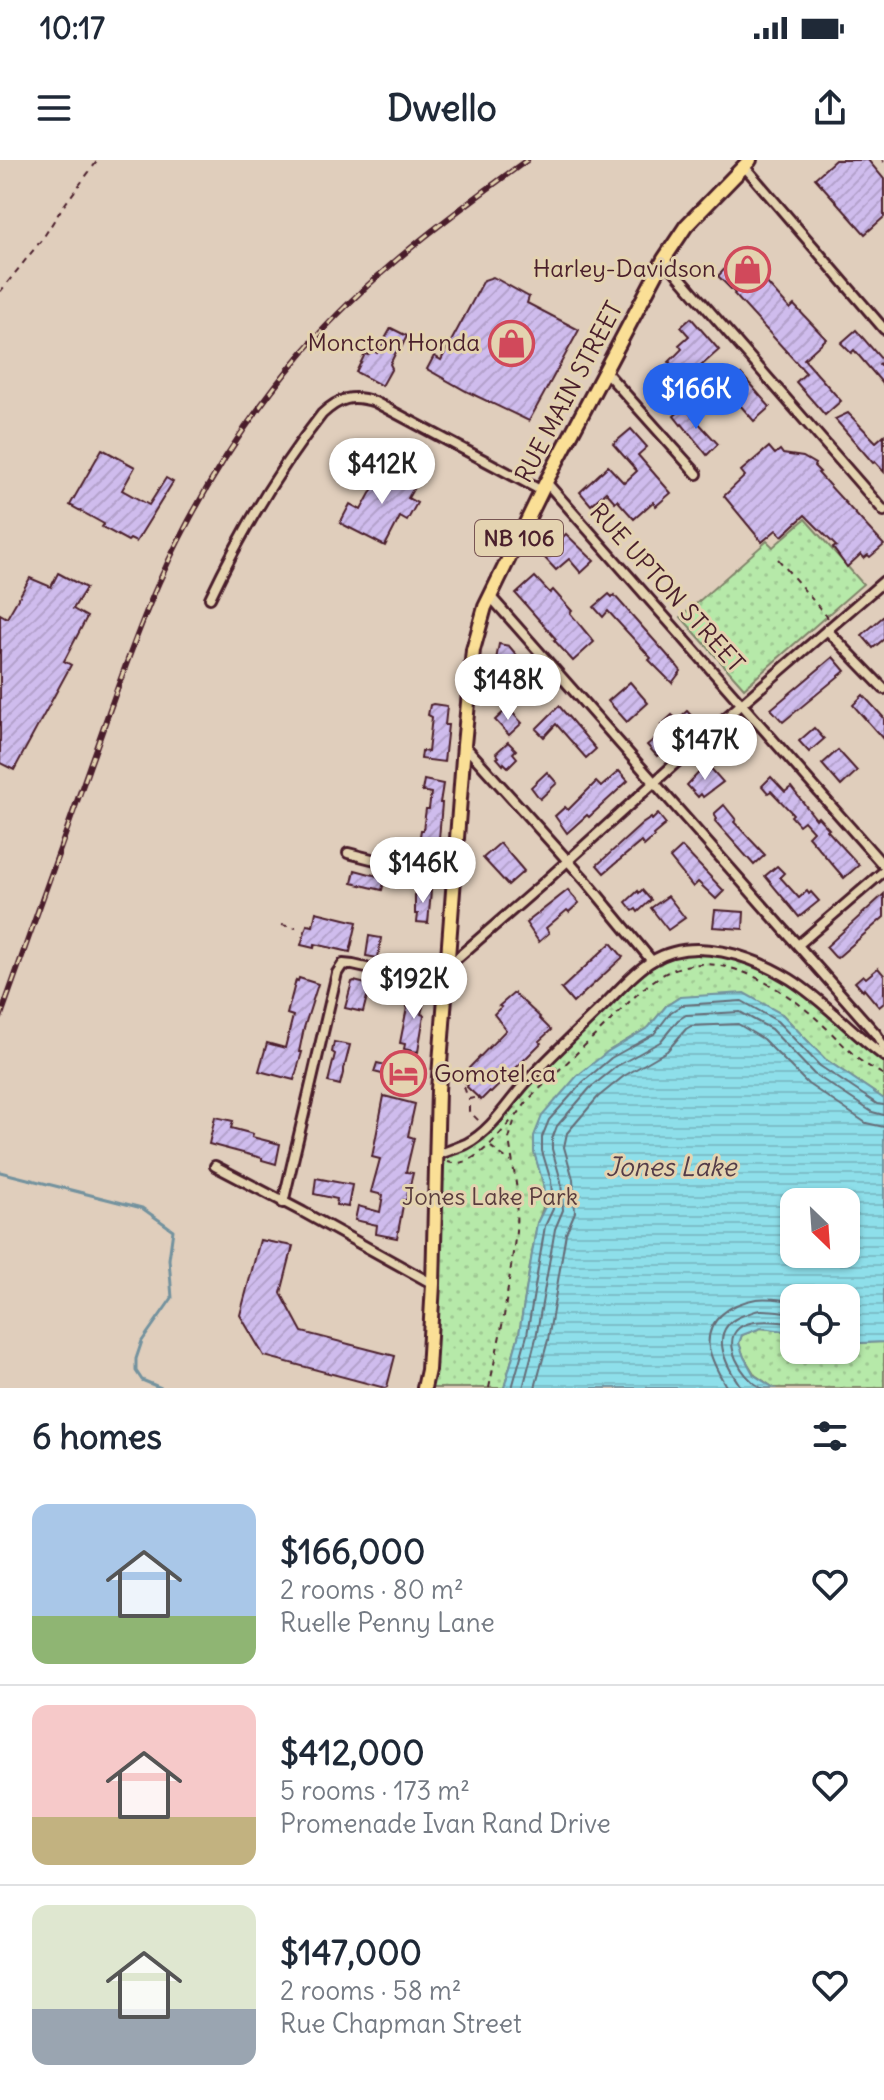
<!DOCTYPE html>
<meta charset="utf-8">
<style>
body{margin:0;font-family:Delius,sans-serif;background:#f2f2f3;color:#1f2937;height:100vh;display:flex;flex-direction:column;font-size:30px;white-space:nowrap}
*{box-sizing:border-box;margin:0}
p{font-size:26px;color:#747a83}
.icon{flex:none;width:44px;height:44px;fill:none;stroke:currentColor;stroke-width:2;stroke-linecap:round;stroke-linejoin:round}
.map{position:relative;height:1228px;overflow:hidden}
.panel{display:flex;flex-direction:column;background:#fff;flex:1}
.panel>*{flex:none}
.needle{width:52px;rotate:155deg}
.fabs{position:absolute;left:780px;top:1028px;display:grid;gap:16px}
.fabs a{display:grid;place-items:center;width:80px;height:80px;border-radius:16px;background:#fff;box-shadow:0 2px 6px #0004;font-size:40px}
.price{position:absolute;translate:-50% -68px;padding:0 18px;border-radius:28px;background:#fff;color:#222;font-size:26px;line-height:52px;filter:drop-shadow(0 2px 4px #0008)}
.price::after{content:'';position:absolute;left:50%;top:48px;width:24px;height:18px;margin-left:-12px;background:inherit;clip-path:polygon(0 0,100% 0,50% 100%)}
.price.selected{background:#2563eb;color:#fff}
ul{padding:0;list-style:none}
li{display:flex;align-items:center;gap:24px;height:200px;padding:0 32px}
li+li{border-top:2px solid #e0e1e3}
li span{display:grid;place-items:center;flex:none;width:224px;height:160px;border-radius:16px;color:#555}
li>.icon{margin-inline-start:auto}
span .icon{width:96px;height:96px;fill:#fffc;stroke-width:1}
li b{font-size:34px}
h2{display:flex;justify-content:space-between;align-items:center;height:96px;padding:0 32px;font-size:34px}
.status{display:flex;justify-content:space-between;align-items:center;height:56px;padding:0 40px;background:#fff;direction:ltr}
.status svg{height:22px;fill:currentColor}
header{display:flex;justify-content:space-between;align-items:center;height:104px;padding:0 32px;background:#fff;font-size:36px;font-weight:700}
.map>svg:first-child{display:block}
.park{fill:url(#park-dots);stroke:#80846a;stroke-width:2}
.water{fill:url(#water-rules);stroke:#73929e;stroke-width:2;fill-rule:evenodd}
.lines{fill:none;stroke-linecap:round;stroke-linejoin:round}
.shore{stroke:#656c77;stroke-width:2}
.stream{stroke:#73929e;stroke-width:3}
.building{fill:url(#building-hatch);stroke:#4a1f2b;stroke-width:2}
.street-casing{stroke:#4a1f2b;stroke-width:14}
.primary-casing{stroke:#4a1f2b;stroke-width:18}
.path{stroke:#4a1f2b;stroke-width:2;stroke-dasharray:6 6;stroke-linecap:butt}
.street{stroke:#e4d3b0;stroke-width:8}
.primary{stroke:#fadf96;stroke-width:12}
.rail-casing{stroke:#4a1f2b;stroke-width:6}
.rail{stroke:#e4d3b0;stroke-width:3;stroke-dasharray:9;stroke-linecap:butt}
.labels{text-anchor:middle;stroke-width:6;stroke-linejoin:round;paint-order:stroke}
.shield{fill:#e4d3b0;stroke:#785553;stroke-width:2}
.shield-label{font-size:22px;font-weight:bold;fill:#4a1f2b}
.poi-label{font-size:24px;fill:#4a1f2b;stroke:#e4d3b0;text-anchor:end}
.street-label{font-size:24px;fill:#4a1f2b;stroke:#e4d3b0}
.park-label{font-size:24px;fill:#5a3d3e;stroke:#e4d3b0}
.water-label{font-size:26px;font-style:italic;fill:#543c48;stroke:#e4d3b0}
</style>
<div class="status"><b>10:17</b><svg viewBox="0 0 49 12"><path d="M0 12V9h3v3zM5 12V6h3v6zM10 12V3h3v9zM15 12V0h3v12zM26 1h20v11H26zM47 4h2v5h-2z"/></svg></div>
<header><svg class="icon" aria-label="menu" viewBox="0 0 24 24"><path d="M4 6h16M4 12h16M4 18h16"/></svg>Dwello<svg class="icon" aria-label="share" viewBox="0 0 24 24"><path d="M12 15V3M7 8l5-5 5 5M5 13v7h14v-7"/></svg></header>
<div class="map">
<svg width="884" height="1228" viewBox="0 0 884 1228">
<defs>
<pattern id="park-dots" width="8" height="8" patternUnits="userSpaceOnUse" patternTransform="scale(2)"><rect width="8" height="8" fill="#b6e9a9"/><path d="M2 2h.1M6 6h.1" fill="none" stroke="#9ec792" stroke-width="1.8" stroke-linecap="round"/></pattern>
<pattern id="water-rules" width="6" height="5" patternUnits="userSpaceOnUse" patternTransform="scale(2)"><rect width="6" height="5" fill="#8edfea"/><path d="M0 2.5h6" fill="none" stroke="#7cbfc9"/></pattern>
<pattern id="building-hatch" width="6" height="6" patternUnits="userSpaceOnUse" patternTransform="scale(2)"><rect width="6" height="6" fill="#cfbced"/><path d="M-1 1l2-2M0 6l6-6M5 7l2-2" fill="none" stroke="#b3a1cb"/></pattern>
</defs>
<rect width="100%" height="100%" fill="#e0cebc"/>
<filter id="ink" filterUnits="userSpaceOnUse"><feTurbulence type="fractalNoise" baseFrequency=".0125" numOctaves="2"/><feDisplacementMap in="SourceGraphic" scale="16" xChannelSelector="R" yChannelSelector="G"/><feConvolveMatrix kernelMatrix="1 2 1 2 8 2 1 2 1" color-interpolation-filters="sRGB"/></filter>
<g filter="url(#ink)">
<g class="park">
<path d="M805,359l58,65 -119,104 -63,-71 86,-76 6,6z"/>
<path d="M729,792l59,26 96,78v43l-59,-40 -43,-45 -102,-17 -14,9 -17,21 -42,25 -73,100c8,27 17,44 3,71l-18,111 -15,54h-80l14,-233 29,-12 165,-165 36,-24z"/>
<path d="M761,1168l33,4v18h52v-9l15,2 23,-1v46h-110l-19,-13 -11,-18 -5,-14 3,-8z"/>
</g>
<path class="water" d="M744,833l38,21 43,45 59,40v243l-23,1 -15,-2v-43h-52v34l-33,-4 -19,7 -3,8 5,14 10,18 20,13h-270l15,-54 18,-111 8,-16 -2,-24 -9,-31v-16l8,-20 35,-40 30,-24 42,-25 17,-21 14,-9zM794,1042h52v52h-52z"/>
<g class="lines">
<g class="shore">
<path d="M512,1228l15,-53 18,-109 8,-17 -2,-28 -9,-30v-14l7,-17 34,-38 28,-24 43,-24 17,-22 11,-7 60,-4 35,20 43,45 57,38 7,1"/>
<path d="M523,1228l13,-50 19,-109 8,-19 -2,-29 -9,-32v-10l5,-13 33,-38 27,-22 43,-24 18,-22 8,-5 54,-3 31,17 43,45 58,38 12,3"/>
<path d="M535,1228l13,-48 18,-107 9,-21 -2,-33 -9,-32 3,-14 31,-36 26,-21 43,-25 19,-22 5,-3 47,-2 25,15 45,45 58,39 18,4"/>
<path d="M727,1228c-7,-12 -15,-26 -18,-40 -4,-29 23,-45 47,-49 12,-2 26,1 38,2"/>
<path d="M742,1228c-17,-23 -36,-60 2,-73 6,-2 12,-5 18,-5 11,0 22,2 32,3"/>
<path d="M761,1228c-12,-7 -19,-16 -25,-29 -18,-43 31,-40 58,-35"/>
</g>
<path class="stream" d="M0,1012l142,36 31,22 -4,29 3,39 -30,43 -6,18v12l6,9 19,8"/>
</g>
<g class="building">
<path d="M835,0h33l16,19v38l-19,17 -50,-56z"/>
<path d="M740,93l50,56 4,-4 32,34 -22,20 37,42 -16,14 -29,-33 10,-9 -72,-79 1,-1 -17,-17z"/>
<path d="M493,117l36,20 -2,6 52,27 -50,91 -63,-30 -39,-22 7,-13 7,4 43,-80z"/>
<path d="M691,158l28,32 -34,30 -16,-18 13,-13 -3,-4 10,-9 -8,-9z"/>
<path d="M391,168l16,8 -6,12 -2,-2 -9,18 2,4 -10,18 -26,-14 9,-18 3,1 3,-6 6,4z"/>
<path d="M856,170l27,31 -4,3 5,5v16l-30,-35 -3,3 -10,-10z"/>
<path d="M741,214l29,33 -16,14 -29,-33z"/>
<path d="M684,247l34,37 -11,11 -25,-31 -1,1 -7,-9z"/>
<path d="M848,253l28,29 8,-7v37l-9,-10 -2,1 -38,-44z"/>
<path d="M631,269l16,18 -9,8 33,38 -15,13 -3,-4 -19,17 -17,-19 -2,2 -9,-10 -15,13 -11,-13 28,-26 16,17 13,-12 -24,-27z"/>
<path d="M769,287l6,7 5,-4 3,4 20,3 12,7 -1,2 6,6 -2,1 66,72 -14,12 -2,-2 -4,3 -3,-4 -14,13 -14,-19 3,-2 -31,-31 -23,21 -6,-6 -14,12 -38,-46 21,-20 -4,-5z"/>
<path d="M102,289l33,18 -13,23 27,15 17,-27 7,4 -37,60 -6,-3 -2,2 -26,-14 2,-3 -34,-19z"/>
<path d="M374,304l42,20 -8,14 9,5 -10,18 -7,-4 -15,29 -45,-23 10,-19 11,6 12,-22 -9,-5z"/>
<path d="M566,374l28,27 -13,12 -12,-14 -13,11 -13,-14z"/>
<path d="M58,413l28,15 -13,21 14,8 -23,44 7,4 -57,105 -14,-7v-149l7,4 23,-40 21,9z"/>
<path d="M535,417l15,16 3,-3 19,21 -2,2 24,29 -21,19 -19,-21 2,-1 -40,-45z"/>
<path d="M609,434l3,3 2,-2 63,71 4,5 -9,12 -23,-23 2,-2 -43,-47 -5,6 -9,-10z"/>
<path d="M884,456v23l-11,9 -11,-13z"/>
<path d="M499,484l10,2 17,20 -4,21 -7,-1 -1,9 -24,-4z"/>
<path d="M833,497l12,14 -62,51 -12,-13z"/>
<path d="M630,522l18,21 -21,19 -19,-21z"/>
<path d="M863,535l21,23v22l-31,-35z"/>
<path d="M433,544l14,2 -2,19h3l-4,37 -23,-3 1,-8 6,1 4,-35 -4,-2 2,-10z"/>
<path d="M559,546l37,43 -10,9 -30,-34 -12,13 -8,-8z"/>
<path d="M508,548l14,15 -13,12 -14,-15z"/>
<path d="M687,551l9,10 -39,35 -10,-11 18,-15 -4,-5 11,-10 5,5z"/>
<path d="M814,568l10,11 -15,13 -10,-11z"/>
<path d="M508,582l8,8 -3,3 4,5 -9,9 -4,-4 -1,2 -6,-7 2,-1 -3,-4z"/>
<path d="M838,590l19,21 -16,15 -19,-22z"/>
<path d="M707,604l16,18 -20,15 -2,-3 -3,3 -11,-12z"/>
<path d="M619,611l9,10 -39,36 -2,-2 -20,18 -12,-17 10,-9 3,3 28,-28 5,5z"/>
<path d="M547,612l10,11 -17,16 -9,-12z"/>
<path d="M771,617l14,15 6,-5 25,32 2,-2 11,12 -2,1 32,35 -15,13 -36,-42 5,-5 -9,-10 -5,4 -8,-9 2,-2 -22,-23 -3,2 -6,-7z"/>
<path d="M424,620l19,4 -3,19h2l-3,36h-4l-3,17 -15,-2 4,-24h2l3,-21h3l2,-16 -9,-2z"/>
<path d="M724,645l12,15 -2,2 31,33 -11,10 -39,-44 2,-2 -3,-5z"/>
<path d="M658,654l8,10 -13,11 1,2 -10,9 -3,-4 -37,31 -7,-8 45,-41 9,-6 1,2z"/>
<path d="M500,683l24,28 -16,14 -25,-27z"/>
<path d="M682,687l42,44 -8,8 -18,-17 -5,5 -23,-29z"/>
<path d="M777,706l7,7 -4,4 19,21 8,-7 2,3 2,-2 8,9 -20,16 -34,-41z"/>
<path d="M355,710l30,8 -3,12 -30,-7z"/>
<path d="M415,730l16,1 -3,32 -11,-1 1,-8h-3z"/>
<path d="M568,730l11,13 -10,9 -2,-2 -21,18 3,5 -10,9 -13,-19z"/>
<path d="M642,730l9,10 -13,12 -2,-3 -3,2 -7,-9 12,-11 1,2z"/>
<path d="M884,734v23l-47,41 -2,-1 -9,-10z"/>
<path d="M668,736l17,22 -17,12 -17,-22z"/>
<path d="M715,750l29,2 -1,17 -30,-2z"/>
<path d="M316,752l41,10 -7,30 -35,-8 -1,4 -13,-3 6,-20 6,1z"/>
<path d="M369,776l12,2 -3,20 -12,-2z"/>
<path d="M611,783l12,14 -50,46 -12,-14z"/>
<path d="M878,808l6,7v28l-5,4 -15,-18 -1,2 -8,-9 8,-7 3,3z"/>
<path d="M299,818l19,6 -14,44 -5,24h3l-8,28 -35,-9 8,-28 18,5 8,-32 -6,-2 9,-34 2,1z"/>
<path d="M354,821l16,4 -7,27 -18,-4 7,-26z"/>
<path d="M414,829l13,3 -6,22 3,1 -6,37 -14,-3 1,-5 -5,-1 10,-51 3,1z"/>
<path d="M514,833l26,24 -1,1 12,12 -12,11 2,2 -50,50 -2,-1 -8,8 -14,-13 1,-2 -7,-7 8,-8 -1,-1 38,-39 -12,-16 7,-7 -2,-1z"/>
<path d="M334,882l16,3 -10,40 -12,-3 7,-28 -3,-2z"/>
<path d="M377,903l43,10 -2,10 -44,-11z"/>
<path d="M384,936l31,8 -7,32 6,2 -8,34 7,1 -7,28 -2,-1 -7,38 -21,-4 1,-9 -22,-5 3,-14 22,6 3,-17 -12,-3 9,-33 -8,-2z"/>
<path d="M215,957l18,4 -2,7 22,6 -1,3 28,7 -4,20 -14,-4v-2l-53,-14z"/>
<path d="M316,1018l36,7 -4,22 -12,-2 1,-6 -23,-5z"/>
<path d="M260,1080l33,6 -12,47 21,39 93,24 -8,31 -2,1 -121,-32 -24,-41z"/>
</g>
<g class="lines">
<defs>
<g id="street">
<path d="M744,6l140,163"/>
<path d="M664,99l220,252"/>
<path d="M604,210l93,104"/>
<path d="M546,322l338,384"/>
<path d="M490,436l386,438 8,13"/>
<path d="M210,438c31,-65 67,-127 112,-184 17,-16 30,-20 53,-12l167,89"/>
<path d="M827,470l57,59"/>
<path d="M464,585l122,136 66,80"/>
<path d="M348,693l106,27"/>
<path d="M798,785l86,-74"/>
<path d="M448,806l92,-80 183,-166 161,-139"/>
<path d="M438,995c9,-4 19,-7 28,-11 27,-14 43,-44 63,-65 24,-25 49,-49 74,-73 15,-15 31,-34 49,-45 42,-26 100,-5 138,18 35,22 61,53 94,77"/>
<path d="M215,1006l88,46 130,72"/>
<path d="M283,1043l54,-230 6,-9 10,1 92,21"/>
</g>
<path id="primary" d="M424,1228l4,-18 5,-86 5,-194 26,-345 9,-95 12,-43 61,-125 118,-223 22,-33 64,-66"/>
</defs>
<use href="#street" class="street-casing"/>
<use href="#primary" class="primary-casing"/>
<g class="path">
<path d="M882,0l2,2"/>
<path d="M0,132l43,-54 19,-30 36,-48"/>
<path d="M778,399l50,59"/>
<path d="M282,765l14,3"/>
<path d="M464,927l4,11"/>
<path d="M474,938l-5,1v12l11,11"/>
<path d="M491,987l20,15"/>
<path d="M448,1002c25,8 52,-28 66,-45"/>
<path d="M489,1228l15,-72 12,-84 1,-42 -8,-51 6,-21 14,-19c27,-26 53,-51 80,-77 16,-15 31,-33 50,-45 45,-29 97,-4 136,24 23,17 42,38 63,58 8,6 17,11 26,16"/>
</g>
<use href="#street" class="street"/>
<use href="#primary" class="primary"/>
<defs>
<path id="rail" d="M0,858c30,-85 61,-170 91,-256 22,-60 42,-122 68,-180 37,-83 85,-161 144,-230 65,-76 144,-134 224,-192"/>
</defs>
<use href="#rail" class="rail-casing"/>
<use href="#rail" class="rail"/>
</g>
</g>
<defs>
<symbol id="shop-ring" viewBox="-11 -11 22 22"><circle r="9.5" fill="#e4d3b0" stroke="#d1495b" stroke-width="1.5"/><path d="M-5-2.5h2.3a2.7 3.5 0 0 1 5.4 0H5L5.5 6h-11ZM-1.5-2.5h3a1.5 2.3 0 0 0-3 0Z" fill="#d1495b"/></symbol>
<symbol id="hotel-ring" viewBox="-11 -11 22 22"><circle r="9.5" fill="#e4d3b0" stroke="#d1495b" stroke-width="1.5"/><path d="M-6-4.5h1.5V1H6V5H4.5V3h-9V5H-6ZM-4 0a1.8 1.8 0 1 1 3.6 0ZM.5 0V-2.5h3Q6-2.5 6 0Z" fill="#d1495b"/></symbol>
</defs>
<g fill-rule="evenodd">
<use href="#shop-ring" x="722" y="84" width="51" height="51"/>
<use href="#shop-ring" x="486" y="158" width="51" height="51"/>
<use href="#hotel-ring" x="378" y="888" width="51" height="51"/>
</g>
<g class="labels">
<rect class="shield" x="475" y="360" width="88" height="36" rx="6"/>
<g class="shield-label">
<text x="519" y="386">NB 106</text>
</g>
<g class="poi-label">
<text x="716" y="117">Harley-Davidson</text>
<text x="480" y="191">Moncton Honda</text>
<text x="434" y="922" text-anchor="start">Gomotel.ca</text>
</g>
<g class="street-label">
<text transform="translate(569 232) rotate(-62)" y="8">RUE MAIN STREET</text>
<text transform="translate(667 428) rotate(48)" y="8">RUE UPTON STREET</text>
</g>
<g class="park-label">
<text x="490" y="1045">Jones Lake Park</text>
</g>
<g class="water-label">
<text x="671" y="1016">Jones Lake</text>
</g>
</g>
</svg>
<div class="fabs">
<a><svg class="needle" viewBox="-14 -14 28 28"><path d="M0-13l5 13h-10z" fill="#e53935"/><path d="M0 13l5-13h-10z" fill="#747a83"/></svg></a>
<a><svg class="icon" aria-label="locate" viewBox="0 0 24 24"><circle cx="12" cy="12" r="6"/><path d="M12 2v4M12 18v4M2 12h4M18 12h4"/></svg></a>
</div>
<b class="price selected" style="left:696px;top:271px">$166K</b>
<b class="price" style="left:382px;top:346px">$412K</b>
<b class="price" style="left:508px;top:562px">$148K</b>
<b class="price" style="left:705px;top:622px">$147K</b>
<b class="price" style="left:423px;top:745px">$146K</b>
<b class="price" style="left:414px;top:861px">$192K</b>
</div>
<section class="panel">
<h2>6 homes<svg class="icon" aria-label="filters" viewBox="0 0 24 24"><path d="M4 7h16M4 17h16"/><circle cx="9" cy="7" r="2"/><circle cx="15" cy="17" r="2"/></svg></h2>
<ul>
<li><span style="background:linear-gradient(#a9c7e8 70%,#8fb573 0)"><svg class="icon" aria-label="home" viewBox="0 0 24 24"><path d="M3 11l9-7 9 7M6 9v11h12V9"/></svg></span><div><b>$166,000</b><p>2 rooms · 80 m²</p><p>Ruelle Penny Lane</p></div><svg class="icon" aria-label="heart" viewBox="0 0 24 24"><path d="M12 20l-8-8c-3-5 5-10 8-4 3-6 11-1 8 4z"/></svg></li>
<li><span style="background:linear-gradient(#f6c9c9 70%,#c2b280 0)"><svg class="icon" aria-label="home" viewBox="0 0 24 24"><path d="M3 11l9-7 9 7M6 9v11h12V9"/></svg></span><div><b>$412,000</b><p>5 rooms · 173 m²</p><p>Promenade Ivan Rand Drive</p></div><svg class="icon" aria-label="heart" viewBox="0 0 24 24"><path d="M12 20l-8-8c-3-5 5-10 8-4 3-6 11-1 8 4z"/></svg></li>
<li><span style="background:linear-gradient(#dfe7d0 65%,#9aa5b1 0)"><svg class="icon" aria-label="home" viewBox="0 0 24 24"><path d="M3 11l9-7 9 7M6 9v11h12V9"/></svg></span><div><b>$147,000</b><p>2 rooms · 58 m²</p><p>Rue Chapman Street</p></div><svg class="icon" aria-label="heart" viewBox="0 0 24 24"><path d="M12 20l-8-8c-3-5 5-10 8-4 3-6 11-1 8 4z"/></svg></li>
</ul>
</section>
